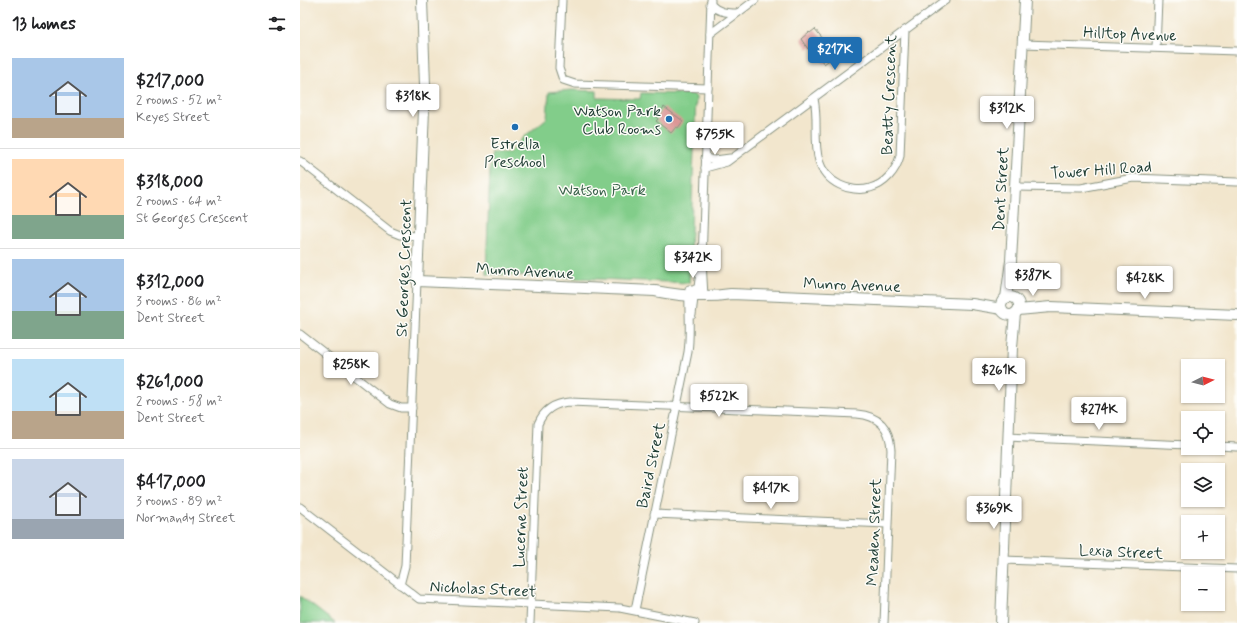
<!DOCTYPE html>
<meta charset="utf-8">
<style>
body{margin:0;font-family:Mynerve,sans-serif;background:#f2f2f2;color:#202124;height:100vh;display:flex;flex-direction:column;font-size:15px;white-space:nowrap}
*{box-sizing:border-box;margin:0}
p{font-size:13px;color:#757577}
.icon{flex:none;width:22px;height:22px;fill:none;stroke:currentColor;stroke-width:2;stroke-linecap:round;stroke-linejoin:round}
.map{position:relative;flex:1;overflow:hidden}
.sheet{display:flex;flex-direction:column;background:#fff;width:300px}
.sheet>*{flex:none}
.needle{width:26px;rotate:84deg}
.controls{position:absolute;left:881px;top:359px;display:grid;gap:8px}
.controls a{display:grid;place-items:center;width:44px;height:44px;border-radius:0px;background:#fff;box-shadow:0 1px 3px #0004;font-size:20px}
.price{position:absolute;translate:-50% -34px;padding:0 9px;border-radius:4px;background:#fff;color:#222;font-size:13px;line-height:26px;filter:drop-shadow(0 1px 2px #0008)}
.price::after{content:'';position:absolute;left:50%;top:24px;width:12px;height:9px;margin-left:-6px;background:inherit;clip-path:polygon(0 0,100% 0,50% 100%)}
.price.on{background:#1f6fb2;color:#fff}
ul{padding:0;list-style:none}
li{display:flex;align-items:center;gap:12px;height:100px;padding:0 12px}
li+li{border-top:1px solid #e0e0e0}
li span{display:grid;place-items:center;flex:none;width:112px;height:80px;border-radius:0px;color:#555}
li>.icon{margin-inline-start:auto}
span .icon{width:48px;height:48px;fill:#fffc;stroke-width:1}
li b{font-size:17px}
h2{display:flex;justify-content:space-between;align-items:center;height:48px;padding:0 12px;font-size:17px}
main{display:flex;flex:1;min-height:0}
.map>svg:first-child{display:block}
.green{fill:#82cd8a;stroke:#50855f}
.building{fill:#db9796}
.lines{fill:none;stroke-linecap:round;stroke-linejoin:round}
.street-casing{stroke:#889280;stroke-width:9}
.secondary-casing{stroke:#889280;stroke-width:12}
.street{stroke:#fff;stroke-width:7}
.secondary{stroke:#fff;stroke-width:10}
.poi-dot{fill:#1f6fb2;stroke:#fdfcf7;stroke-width:1.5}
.labels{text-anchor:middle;stroke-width:3;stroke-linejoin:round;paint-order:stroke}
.street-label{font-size:16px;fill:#1f3d34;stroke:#fdfcf7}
.poi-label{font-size:16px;fill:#1f3d34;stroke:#fdfcf7;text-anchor:end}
.park-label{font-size:16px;fill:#38614a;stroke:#fdfcf7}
</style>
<main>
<section class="sheet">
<h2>13 homes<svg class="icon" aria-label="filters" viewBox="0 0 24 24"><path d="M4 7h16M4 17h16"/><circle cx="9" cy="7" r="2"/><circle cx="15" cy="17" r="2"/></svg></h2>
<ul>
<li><span style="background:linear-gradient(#a9c7e8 75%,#b9a48a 0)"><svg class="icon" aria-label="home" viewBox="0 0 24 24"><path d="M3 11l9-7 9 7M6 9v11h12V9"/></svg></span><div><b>$217,000</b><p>2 rooms · 52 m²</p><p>Keyes Street</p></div></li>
<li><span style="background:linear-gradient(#ffd9b3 70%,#7fa58c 0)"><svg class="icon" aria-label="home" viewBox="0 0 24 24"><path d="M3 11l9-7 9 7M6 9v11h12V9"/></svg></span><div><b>$318,000</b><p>2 rooms · 64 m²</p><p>St Georges Crescent</p></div></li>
<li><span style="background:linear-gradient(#a9c7e8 65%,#7fa58c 0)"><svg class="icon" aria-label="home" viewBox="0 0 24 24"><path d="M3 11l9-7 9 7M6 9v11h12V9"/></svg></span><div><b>$312,000</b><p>3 rooms · 86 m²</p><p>Dent Street</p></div></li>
<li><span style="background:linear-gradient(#bfe0f5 65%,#b9a48a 0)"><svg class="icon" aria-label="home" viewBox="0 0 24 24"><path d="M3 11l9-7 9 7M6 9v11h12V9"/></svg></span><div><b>$261,000</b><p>2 rooms · 58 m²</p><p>Dent Street</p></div></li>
<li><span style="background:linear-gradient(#c9d6e8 75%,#9aa5b1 0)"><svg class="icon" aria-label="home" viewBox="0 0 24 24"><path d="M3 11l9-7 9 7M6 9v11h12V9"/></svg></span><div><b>$417,000</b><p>3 rooms · 89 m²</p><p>Normandy Street</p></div></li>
</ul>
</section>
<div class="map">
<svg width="937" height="623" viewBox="0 0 937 623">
<rect width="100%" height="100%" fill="#fdfcf7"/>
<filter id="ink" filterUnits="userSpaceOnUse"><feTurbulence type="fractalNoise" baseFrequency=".025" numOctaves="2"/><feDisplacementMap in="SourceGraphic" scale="8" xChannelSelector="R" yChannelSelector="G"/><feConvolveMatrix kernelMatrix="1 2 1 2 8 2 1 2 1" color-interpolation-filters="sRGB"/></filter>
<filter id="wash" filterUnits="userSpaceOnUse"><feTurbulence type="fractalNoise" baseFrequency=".012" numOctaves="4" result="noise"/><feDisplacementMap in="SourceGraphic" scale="16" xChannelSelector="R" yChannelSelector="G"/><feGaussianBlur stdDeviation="0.9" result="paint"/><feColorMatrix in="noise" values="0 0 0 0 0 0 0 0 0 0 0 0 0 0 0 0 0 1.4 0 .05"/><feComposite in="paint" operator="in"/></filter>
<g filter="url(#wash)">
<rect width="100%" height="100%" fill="#f2e6cd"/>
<g class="green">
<path d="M271,90l26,1v7l43,1 1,-6 52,1 3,3 -7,186 -203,-9 4,-105 2,-16h17l16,-17 22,-18 2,-26z"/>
<path d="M0,596l35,27h-35z"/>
</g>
<g id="blocks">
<g class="building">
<path d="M515,29l21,26 -12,9 -13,-18 -3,3 -7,-10 8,-7 1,1z"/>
<path d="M364,107l19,14 -5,7 -2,-1 -5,6 -15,-12 2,-2 -2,-2z"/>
</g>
</g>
</g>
<g filter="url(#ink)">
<use href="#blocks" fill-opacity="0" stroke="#889280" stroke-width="1"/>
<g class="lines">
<defs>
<g id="street">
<path d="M262,0l-3,68 4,12 12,4 133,4"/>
<path d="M410,4c8,8 16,9 27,9"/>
<path d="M410,34l45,-34"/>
<path d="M723,44l214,7"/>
<path d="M856,47l2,-47"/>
<path d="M514,99c7,29 -9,69 26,86 8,4 20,6 30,3 15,-4 26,-17 30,-32l5,-126"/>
<path d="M405,158l10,2 15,-2"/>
<path d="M0,161l90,70 10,4 19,1"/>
<path d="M405,168l22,-6 219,-162"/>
<path d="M715,187l66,1 52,-10 104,4"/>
<path d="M397,295l3,-23"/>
<path d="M404,296l-2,-34 9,-262"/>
<path d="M392,315l3,-26"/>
<path d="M0,334l90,70 11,4h11"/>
<path d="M708,437l180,8"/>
<path d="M918,446l19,1"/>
<path d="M0,507l119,92 201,9 75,15"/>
<path d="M354,514l233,10"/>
<path d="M704,560l233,9"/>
<path d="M100,585l5,-19 12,-285"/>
<path d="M335,610l53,-258c3,-21 0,-42 1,-63"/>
<path d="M230,623l8,-199c6,-15 17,-21 32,-22l287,12c23,2 33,14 34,36l-7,173"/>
</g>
<g id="secondary">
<path d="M122,0l3,85 -8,196 238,10c25,5 51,7 76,3l241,10 30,5"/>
<circle cx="710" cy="306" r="9"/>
<path d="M706,298l5,-37 14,-261"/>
<path d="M718,310l33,-3 186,8"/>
<path d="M701,623l11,-276 3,-34"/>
</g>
</defs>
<use href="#street" class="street-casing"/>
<use href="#secondary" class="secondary-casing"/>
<use href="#street" class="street"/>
<use href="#secondary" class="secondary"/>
</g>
</g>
<g class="poi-dot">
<circle cx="369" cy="119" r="4"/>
<circle cx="215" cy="127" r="4"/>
</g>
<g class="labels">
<g class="street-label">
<text transform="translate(830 33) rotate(2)" y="6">Hilltop Avenue</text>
<text transform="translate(588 95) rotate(-88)" y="6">Beatty Crescent</text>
<text transform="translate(801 169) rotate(-4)" y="6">Tower Hill Road</text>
<text transform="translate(700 189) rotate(-87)" y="6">Dent Street</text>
<text transform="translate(103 268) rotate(-88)" y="6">St Georges Crescent</text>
<text transform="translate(225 270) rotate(3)" y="6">Munro Avenue</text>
<text transform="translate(552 284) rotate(2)" y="6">Munro Avenue</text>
<text transform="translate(350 465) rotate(-78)" y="6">Baird Street</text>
<text transform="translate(220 517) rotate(-88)" y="6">Lucerne Street</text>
<text transform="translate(573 532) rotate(-88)" y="6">Meaden Street</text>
<text transform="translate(821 551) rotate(2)" y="6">Lexia Street</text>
<text transform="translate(183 588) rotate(3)" y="6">Nicholas Street</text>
</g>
<g class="poi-label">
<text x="361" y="116">Watson Park<tspan x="361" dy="18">Club Rooms</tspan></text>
<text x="215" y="149" text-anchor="middle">Estrella<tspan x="215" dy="18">Preschool</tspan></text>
</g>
<g class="park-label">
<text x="302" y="195">Watson Park</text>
</g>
</g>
</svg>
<div class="controls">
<a><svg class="needle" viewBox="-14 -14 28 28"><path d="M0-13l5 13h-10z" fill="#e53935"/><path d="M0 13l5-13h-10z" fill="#757577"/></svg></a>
<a><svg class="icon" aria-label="locate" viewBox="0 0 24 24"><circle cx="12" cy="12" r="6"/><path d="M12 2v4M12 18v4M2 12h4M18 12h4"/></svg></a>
<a><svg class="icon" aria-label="layers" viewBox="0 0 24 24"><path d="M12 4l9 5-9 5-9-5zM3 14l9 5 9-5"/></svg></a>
<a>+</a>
<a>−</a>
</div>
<b class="price on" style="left:535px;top:71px">$217K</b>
<b class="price" style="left:113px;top:118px">$318K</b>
<b class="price" style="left:707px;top:130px">$312K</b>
<b class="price" style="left:415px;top:156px">$755K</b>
<b class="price" style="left:393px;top:279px">$342K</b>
<b class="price" style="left:733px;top:297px">$387K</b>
<b class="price" style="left:845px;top:300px">$428K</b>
<b class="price" style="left:51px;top:386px">$258K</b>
<b class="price" style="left:699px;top:392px">$261K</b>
<b class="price" style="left:419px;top:418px">$522K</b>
<b class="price" style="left:799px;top:431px">$274K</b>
<b class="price" style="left:471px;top:510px">$417K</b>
<b class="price" style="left:694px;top:530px">$369K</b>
</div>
</main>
